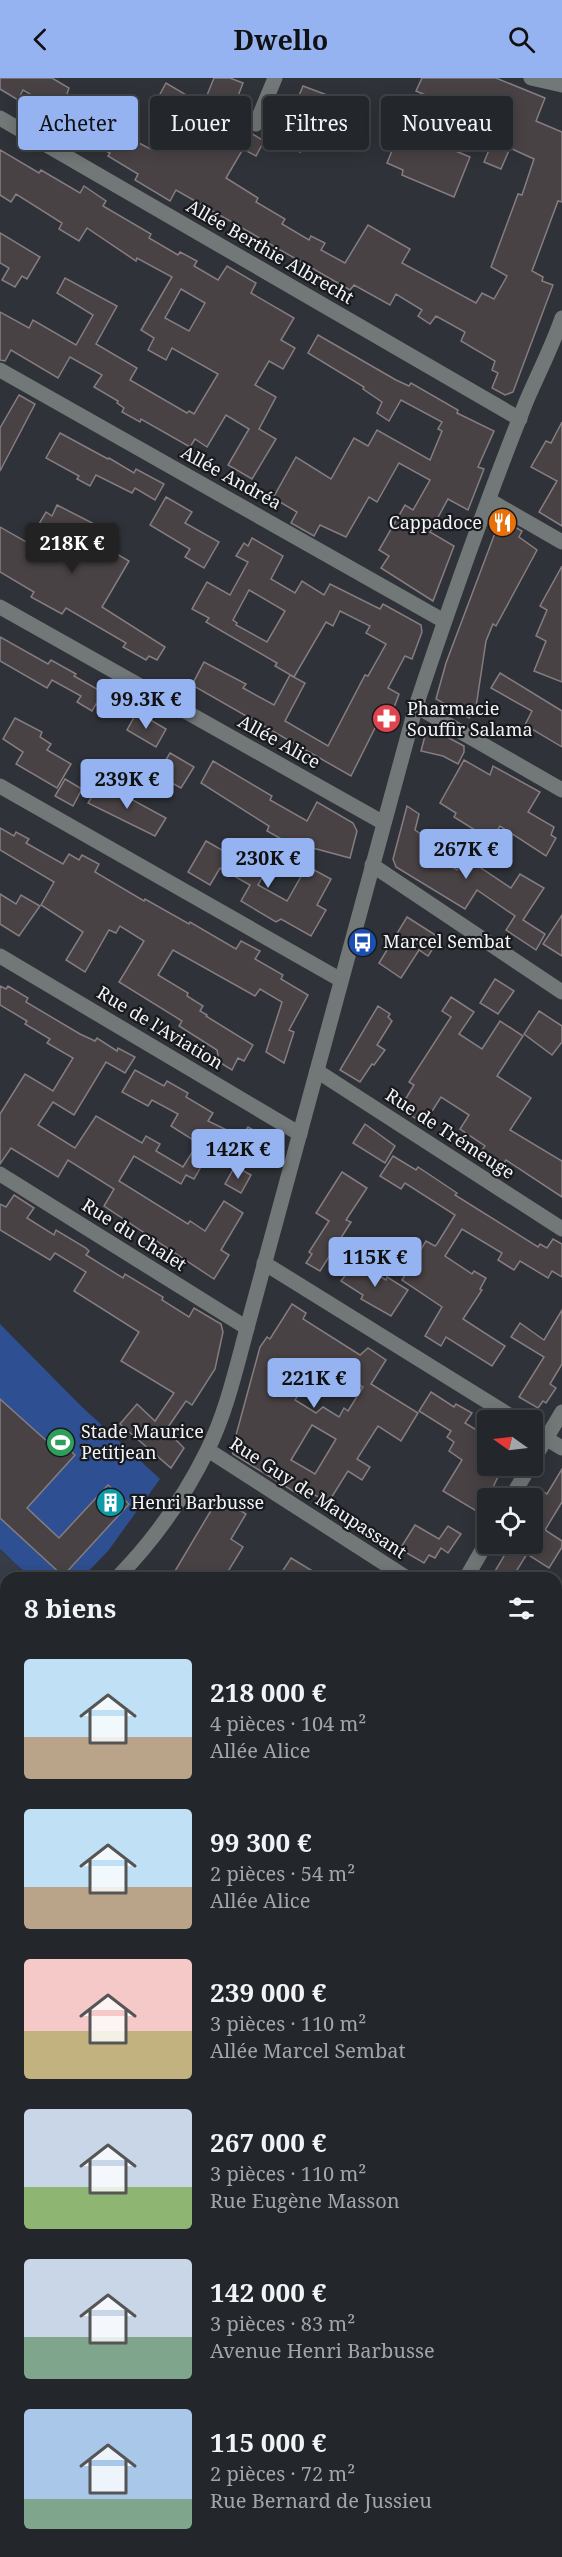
<!DOCTYPE html>
<html lang="fr">
<meta charset="utf-8">
<style>
body{margin:0;font-family:"Noto Serif",serif;background:#2f3236;color:#f1f3f6;height:100vh;display:flex;flex-direction:column;font-size:22px;white-space:nowrap}
*{box-sizing:border-box;margin:0}
p{font-size:20px;color:#a3a5a8}
.icon{flex:none;width:33px;height:33px;fill:none;stroke:currentColor;stroke-width:2;stroke-linecap:round;stroke-linejoin:round}
.map{position:relative;flex:1;overflow:hidden}
.sheet{position:absolute;left:0px;top:1494px;width:562px;height:986px;display:flex;flex-direction:column;background:#23262a;border-radius:18px 18px 0 0;box-shadow:0 3px 15px #0003,0 0 0 2px #404347}
.sheet>*{flex:none}
.guide{position:absolute;left:18px;top:18px;width:526px;height:54px;display:flex;gap:12px}
.needle{width:39px;rotate:284deg}
.buttons{position:absolute;left:477px;top:1332px;display:grid;gap:12px}
.buttons a{display:grid;place-items:center;width:66px;height:66px;border-radius:6px;background:#23262a;box-shadow:0 3px 15px #0003,0 0 0 2px #404347;font-size:30px}
.price{position:absolute;translate:-50% -51px;padding:0 14px;border-radius:6px;background:#95b2f1;color:#111;font-size:20px;line-height:39px;filter:drop-shadow(0 2px 3px #0008)}
.price::after{content:'';position:absolute;left:50%;top:36px;width:18px;height:14px;margin-left:-9px;background:inherit;clip-path:polygon(0 0,100% 0,50% 100%)}
.price.current{background:#222;color:#fff}
ul{padding:0;list-style:none}
li{display:flex;align-items:center;gap:18px;height:150px;padding:0 24px}
li span{display:grid;place-items:center;flex:none;width:168px;height:120px;border-radius:6px;color:#555}
li>.icon{margin-inline-start:auto}
span .icon{width:72px;height:72px;fill:#fffc;stroke-width:1}
li b{font-size:26px}
h2{display:flex;justify-content:space-between;align-items:center;height:72px;padding:0 24px;font-size:26px}
.pill{padding:0 21px;border-radius:6px;background:#23262a;box-shadow:0 3px 15px #0003,0 0 0 2px #404347;font-size:21px;line-height:54px}
.pill.current{background:#95b2f1;color:#111}
header{display:flex;justify-content:space-between;align-items:center;height:78px;padding:0 24px;background:#95b2f1;color:#111;font-size:27px;font-weight:700}
.map>svg:first-child{display:block}
.built{fill:#363d48}
.green{fill:#2e4f91}
.building{fill:#494245;stroke:#857d81;stroke-width:1.5;fill-rule:evenodd}
.lines{fill:none;stroke-linecap:round;stroke-linejoin:round}
.path{stroke:#86898e;stroke-width:3;stroke-dasharray:1.5 4.5;stroke-linecap:butt}
.minor{stroke:#727777;stroke-width:15}
.labels{text-anchor:middle;stroke-width:4.5;stroke-linejoin:round;paint-order:stroke}
.street-label{font-size:18px;fill:#f2f4f8;stroke:#181a1d}
.poi-label{font-size:18px;fill:#f2f4f8;stroke:#181a1d;text-anchor:start}
</style>
<header><svg class="icon" aria-label="back" viewBox="0 0 24 24"><path d="M15 5l-7 7 7 7"/></svg>Dwello<svg class="icon" aria-label="search" viewBox="0 0 24 24"><circle cx="10" cy="10" r="6"/><path d="M15 15l6 6"/></svg></header>
<div class="map">
<svg width="562" height="2479" viewBox="0 0 562 2479">
<rect width="100%" height="100%" fill="#2f3238"/>
<g class="built">
<path d="M0,1472l21,18 -10,10h-5v6l-6,6z"/>
<path d="M562,2197v36l-5,-3 -1,-19z"/>
</g>
<g class="green">
<path d="M0,1246l80,81 80,74 -52,72 -26,27h-51l-31,-29z"/>
<path d="M6,2109v196l-6,-4v-184z"/>
<path d="M557,2323l5,3v153h-99l3,-5h90z"/>
<path d="M132,2474h132l-4,5h-120z"/>
</g>
<g class="building">
<path d="M0,0h52l17,10 -3,9 28,17 9,-16 20,10 -12,20 41,22 19,-33 -18,-10 13,-24 37,22 11,-27h16l13,5 -8,21 14,8 -8,15 23,14 -8,15 -13,-7 -17,29 32,20 -2,4 29,17 -3,5 27,16 2,-4 14,7 -4,7 24,13 23,-38 42,24 -8,14 74,40 6,-10 12,6 13,-23 -16,-9 27,-73 4,1 12,-36 -24,-11 -9,21 -17,-7 15,-36 -83,-35 6,-13h74l49,20 -9,23 26,11v70l-4,-1 -26,70 11,6 -1,4 11,4 -40,107 -8,3 -13,-7 6,-15 -6,-3 3,-9 -34,-20 4,-9 -29,-16 -6,8 -12,-8 4,-6 -26,-16 -6,11 -36,-20 -4,5 -174,-100 -6,11 -35,-21 3,-6 -30,-18 2,-3 -14,-7 2,-3 -39,-22 4,-8 -40,-23 -5,10 -18,-11z"/>
<path d="M303,8l24,9 -27,57 -25,-11 8,-19 4,2z"/>
<path d="M402,48l28,11 -1,3 41,17 -16,40 -52,-22 1,-5 -16,-7z"/>
<path d="M0,72l39,23 2,-3 39,23 4,-7 22,15 -3,5 48,28 -2,4 29,17 2,-3 17,9 -3,5 24,14 9,-14 29,17 -5,10 43,25 -13,22 14,8 -12,21 -14,-8 -14,24 21,12 -17,32 17,10 -24,40 -24,-14 21,-36 -23,-14 -19,32 -12,-8 -5,8 -49,-28 -1,3 -18,-10 2,-4 -7,-5 1,-2 -24,-14 8,-12 -32,-18 -12,21 -47,-28 -6,11 -5,-1v-48l29,16 4,-8 43,25 17,-30 -36,-22 8,-15 52,28 -21,38 41,24 -7,12 57,33 2,-2 5,3 24,-40 -46,-26 -6,12 -18,-10 6,-12 -13,-8 31,-53 -35,-19 -1,3 -49,-33 -8,13 -20,-12 3,-6 -46,-29 -5,8 -11,-7zM181,211l24,14 -16,28 -24,-13z"/>
<path d="M0,155l40,24 -13,22 -5,-3 -7,11 -13,-7 7,-12 -9,-5z"/>
<path d="M318,257l78,45 13,6 2,-3 47,27 -1,3 37,18 -16,36 6,2 -16,41 -20,-11 -18,33 24,14 -21,55 -52,-33 8,-12 -10,-6 26,-45 8,5 17,-30 -31,-17 -22,39 -8,-5 -23,40 -26,-12 -6,11 -23,-13 6,-11 -24,-14 23,-41 35,22 23,-41 14,8 9,-16 53,30 12,-29 -4,-2 4,-7 -41,-22 -12,21 -12,-8 5,-11 -19,-13 1,-2 -56,-34z"/>
<path d="M19,317l16,9 -35,67v-43z"/>
<path d="M562,344v104l-23,-14 18,-31 -26,-14 15,-26 5,2z"/>
<path d="M60,355l48,26 1,-1 25,15 2,-4 28,15 -9,16 -20,-12 -3,5 -36,-18 -6,11 -13,-7 2,-3 -33,-18z"/>
<path d="M166,419l26,15 -7,11 34,19 -15,26 -19,-11 5,-8 -40,-24z"/>
<path d="M57,427l47,24 -8,13 33,19 -27,46 63,40 -8,13 -8,-4 -3,4 -23,-13 3,-4 -60,-35 -4,6 -31,-17 3,-5 -34,-20v-45l28,16 18,-31 6,4z"/>
<path d="M506,444l16,9 -3,6 18,13 -41,76 -3,-2 -7,17 -10,66 -7,11 -33,-19 10,-36 52,-138z"/>
<path d="M252,460l31,18 -12,23 24,14 7,-12 22,14 6,-11 50,25 3,-5 38,21 1,7 -10,27 -7,-3 -17,32 11,6 -13,35 -9,-5 -26,52 -159,-91 12,-23 42,22 -3,4 31,17 16,-30 15,8 -20,38 43,25 37,-71 3,1 18,-32 -20,-11 4,-7 -30,-15 -7,15 -7,-4 -32,55 -19,-11 2,-3 -71,-41 3,-4 -17,-9 15,-27 23,13 18,-33 -12,-6 8,-13 4,3zM249,512l36,21 -18,31 -31,-17 1,-2 -4,-3z"/>
<path d="M562,488v116l-28,-11 12,-30 -10,-5 11,-26 -7,-4z"/>
<path d="M0,559l48,27 3,-4 25,14 -2,2 44,25 -6,12 -16,-9 -4,7 -15,-9 4,-6 -29,-16 -5,8 -47,-27z"/>
<path d="M500,595l62,38v36l-37,-22 7,-14 -41,-23z"/>
<path d="M137,634l29,17 -10,18 -29,-17z"/>
<path d="M15,640l27,14 -2,5 11,7 -4,6 24,14 -14,24 -41,-24 7,-12 -20,-13z"/>
<path d="M434,652l30,16v6l-6,12 -15,-8 -22,-5 5,-19z"/>
<path d="M170,675l24,14 -13,21 -24,-13z"/>
<path d="M464,682l26,15 3,-9 47,26 -12,20 26,15 -3,8 5,3 -10,18 -46,-30 -16,24 -16,-10 7,-10 -21,-13 2,-4 -16,-10z"/>
<path d="M213,683l59,35 -2,4 37,21 10,-19 36,21 4,8 -7,27 -67,-18 -16,-9 2,-5 -68,-43z"/>
<path d="M65,701l17,10 -9,17 -18,-10z"/>
<path d="M99,707l17,10 2,-3 48,26 -11,18 -67,-33z"/>
<path d="M407,728l12,8 -4,16 19,13 -5,9 28,18 9,-12 45,30 9,-14 24,14 -21,32 22,14 -9,16 -30,-20 9,-14 -38,-26 -12,19 -69,-42 -3,-8z"/>
<path d="M0,750l14,8 2,-4 13,7 -3,4 37,21 6,-10 10,6 3,-5 17,9 -4,8 49,29 1,-2 44,25 1,-2 46,27 5,-8 19,10 -5,8 28,16 -2,4 27,16 -19,35 5,2 -10,31 -18,-11 16,-50 -22,-13 -5,7 -82,-46 -15,25 30,18 -1,3 16,10 -3,5 7,4 -1,1 47,29 -9,16 -6,-3 -6,12 -13,-8 -2,-12 -38,-24 3,-5 -63,-39 25,-41 -24,-15 -4,7 -7,-3 -24,42 -19,-12 17,-28 -42,-27 13,-23 -54,-32z"/>
<path d="M206,763l58,33 -6,11 29,16 20,-35 24,13 -14,26 9,5 -15,26 -30,-17 -5,3 -35,-21 9,-16 -30,-17 -10,17 -22,-13z"/>
<path d="M0,816l16,10 5,-9 19,11 -21,30 -19,-12z"/>
<path d="M562,837v41l-19,-12z"/>
<path d="M407,839l33,21 -12,18 -9,-6 -18,28 -22,-15z"/>
<path d="M495,901l19,12 -16,23 -18,-11z"/>
<path d="M0,908l6,3 2,-3 20,12 -2,4 54,32 15,7 2,-3 20,13 1,-3 17,9 -10,16 -19,-11 -32,53 -21,-13 -15,23 37,23 21,-32 46,27 4,-7 14,8 -4,7 27,16 15,-24 -27,-17 7,-12 -26,-14 -4,6 -26,-14 13,-22 29,16 3,-5 21,12 -2,4 27,16 -5,8 31,15h3l6,-9 17,10 -17,27 -34,-20 -20,35 -8,-4 -5,9 -47,-28 -15,25 69,43 2,-3 15,10 19,-30 19,12 -22,37 8,5 -15,24 -110,-73 10,-17 -46,-29 -10,17 -47,-29 -11,16v-50l25,-40 28,17 20,-33 -26,-15 3,-4 -25,-15 2,-3 -27,-16z"/>
<path d="M451,919l23,15 -15,22 23,15 18,-28 23,15 -26,40 34,22 -21,32 52,31v36l-56,-37 -6,9 -22,-14 7,-9 -25,-17 9,-14 -28,-18 -17,27 -24,-16 14,-23 -5,-3 42,-65 -9,-6z"/>
<path d="M378,928l12,8 -2,3 4,4 -15,24 8,5 -11,15 -2,-1 -12,18 -20,-12z"/>
<path d="M539,933l23,15v16l-10,13 -28,-21z"/>
<path d="M365,1046l30,22 -10,17 -32,-20z"/>
<path d="M393,1078l23,14 2,-3 39,26 -2,2 83,52 2,-3 7,4 6,-9 9,5v33l-10,-6 -4,7 -28,-17 -6,9 -16,-10 4,-7 -40,-24 -17,27 27,18 2,-3 12,7 -6,11 2,1 -19,29 42,27 -13,20 -46,-29 -5,9 -16,-10 17,-29 -40,-27 24,-39 9,5 2,-2 18,-29 -50,-32 -4,6 -21,-13z"/>
<path d="M235,1088l16,9 -10,18 -16,-9z"/>
<path d="M342,1094l25,16 -21,32 5,2 -31,49 -14,-8 6,-9 -3,-2 20,-31 -13,-8z"/>
<path d="M14,1117l20,13 -7,10 27,17 2,-5 30,18 3,3 -3,4 37,23 2,-4 38,23 -1,3 27,17 5,-9 27,16 2,8 -8,37 -23,36 -6,-4 -20,29 18,18 -13,20 -51,-44 17,-20 18,17 19,-28 -53,-32 18,-29 -65,-41 12,-19 -31,-19 -5,7 -50,-30v-26l6,3z"/>
<path d="M356,1183l30,19 1,-3 21,13 -17,26 -30,-17 2,-4 -22,-14z"/>
<path d="M292,1226l14,9 -3,6 57,36 8,-7 18,12 -15,24 47,29 -17,28 -23,-15 -21,33 13,8 -8,13 -14,-9 -20,32 -23,-14 -4,7 -68,-42 -2,-8 4,-7 25,-92 7,-10 3,2zM318,1286l10,6 3,-3 32,20 -15,24 -4,-3 -5,9 -16,-10 -7,6 -21,-13zM312,1347l24,14 -21,35 -24,-14z"/>
<path d="M562,1232v54l-12,20 6,4 -10,15 -3,-2 -5,7 -19,-11 25,-40 -33,-20 9,-14 24,17z"/>
<path d="M431,1314l23,15 2,-3 16,9 -7,10 23,14v29h15l-15,32v20l-45,-27 19,-31 -13,-9 5,-9 -7,-5 4,-6 -32,-20z"/>
<path d="M0,1321l49,44 6,-6 20,18 -48,53 32,30 49,-53 21,19 -66,72 -63,-58z"/>
<path d="M562,1391v33l-17,28 17,11v6l-13,21 -22,-14 -15,24h-21l20,-34h21v-41l9,-13 6,4z"/>
<path d="M219,1419l27,17 -15,25 12,8 -19,31h-38l-11,-7z"/>
<path d="M415,1447l24,14 9,-13 13,8 -13,19 -7,-5 -6,10 -6,-3 -5,8 -24,-14z"/>
<path d="M291,1480l33,20h-46z"/>
</g>
<g class="lines">
<g class="path">
<path d="M0,2220l6,8"/>
<path d="M0,2404l6,-9"/>
<path d="M556,2459l6,-10"/>
<path d="M556,2462l6,2"/>
<path d="M277,2479l4,-5"/>
<path d="M546,2479l3,-5"/>
</g>
<g class="minor">
<path d="M531,0l31,7"/>
<path d="M0,40l520,301"/>
<path d="M256,46l19,-46"/>
<path d="M0,292l444,251"/>
<path d="M489,422l73,42"/>
<path d="M0,529l382,215"/>
<path d="M416,628l146,84"/>
<path d="M0,708l341,194"/>
<path d="M372,787l190,127"/>
<path d="M0,878l300,178"/>
<path d="M317,993l245,158"/>
<path d="M0,1096l247,154"/>
<path d="M264,1185l253,157"/>
<path d="M532,1352l30,18"/>
<path d="M208,1372l199,128"/>
<path d="M532,1384l30,-50"/>
<path d="M511,1420l19,-32"/>
<path d="M117,1500c36,-37 67,-80 90,-127 19,-38 29,-82 40,-123l169,-622c34,-102 70,-204 110,-304 12,-28 26,-55 36,-84"/>
<path d="M466,1500l22,-38"/>
<path d="M556,1590l6,4"/>
<path d="M0,1627l6,-8"/>
<path d="M0,1702l6,4"/>
<path d="M0,1803l6,4"/>
<path d="M556,1825l6,4"/>
<path d="M0,1892l6,5"/>
<path d="M0,1956l6,-8"/>
<path d="M556,2038l6,-10"/>
<path d="M0,2095l6,-8"/>
<path d="M556,2132l6,3"/>
<path d="M556,2287l6,3"/>
<path d="M205,2474l8,5"/>
<path d="M366,2479l3,-5"/>
</g>
</g>
<defs>
<symbol id="restaurant-disc" viewBox="-11 -11 22 22"><circle r="9.5" fill="#e8710a" stroke="#181a1d"/><path d="M-5-6h1v4h1v-4h1v4h1v-4h1v5L-1.5 .5V6h-2V.5L-5-1ZM5-6V6H3V1.5H1.5Q1.5-4 5-6Z" fill="#fff"/></symbol>
<symbol id="pharmacy-disc" viewBox="-11 -11 22 22"><circle r="9.5" fill="#e0444e" stroke="#181a1d"/><path d="M-2-6h4v4h4v4h-4v4h-4v-4h-4v-4h4Z" fill="#fff"/></symbol>
<symbol id="bus-disc" viewBox="-11 -11 22 22"><circle r="9.5" fill="#1a4fb4" stroke="#181a1d"/><path d="M-5-6H5V4H4V6H2V4H-2V6H-4V4H-5ZM-3.5-4V0h7V-4ZM-3.5 1.2v1.5H-2V1.2ZM2 1.2v1.5H3.5V1.2Z" fill="#fff"/></symbol>
<symbol id="stadium-disc" viewBox="-11 -11 22 22"><circle r="9.5" fill="#2e9e5b" stroke="#181a1d"/><path d="M0-5a6.5 5 0 1 0 0 10a6.5 5 0 1 0 0-10ZM-3.5-1.8h7v3.6h-7Z" fill="#fff"/></symbol>
<symbol id="building-disc" viewBox="-11 -11 22 22"><circle r="9.5" fill="#0f9aa8" stroke="#181a1d"/><path d="M-4-6H4V6H1V3H-1V6H-4ZM-2.5-4.3h1.7v1.8h-1.7ZM.8-4.3h1.7v1.8H.8ZM-2.5-1h1.7V.8h-1.7ZM.8-1h1.7V.8H.8Z" fill="#fff"/></symbol>
</defs>
<g fill-rule="evenodd">
<use href="#restaurant-disc" x="486" y="428" width="33" height="33"/>
<use href="#pharmacy-disc" x="370" y="624" width="33" height="33"/>
<use href="#bus-disc" x="346" y="848" width="33" height="33"/>
<use href="#stadium-disc" x="44" y="1348" width="33" height="33"/>
<use href="#building-disc" x="94" y="1408" width="33" height="33"/>
</g>
<g class="labels">
<g class="street-label">
<text transform="translate(270 174) rotate(30)" y="6">Allée Berthie Albrecht</text>
<text transform="translate(231 400) rotate(29)" y="6">Allée Andréa</text>
<text transform="translate(279 664) rotate(29)" y="6">Allée Alice</text>
<text transform="translate(160 950) rotate(31)" y="6">Rue de l'Aviation</text>
<text transform="translate(450 1056) rotate(33)" y="6">Rue de Trémeuge</text>
<text transform="translate(134 1157) rotate(32)" y="6">Rue du Chalet</text>
<text transform="translate(318 1420) rotate(33)" y="6">Rue Guy de Maupassant</text>
</g>
<g class="poi-label">
<text x="482" y="451" text-anchor="end">Cappadoce</text>
<text x="407" y="637">Pharmacie<tspan x="407" dy="21">Souffir Salama</tspan></text>
<text x="383" y="870">Marcel Sembat</text>
<text x="81" y="1360">Stade Maurice<tspan x="81" dy="21">Petitjean</tspan></text>
<text x="131" y="1431">Henri Barbusse</text>
</g>
</g>
</svg>
<div class="buttons">
<a><svg class="needle" viewBox="-14 -14 28 28"><path d="M0-13l5 13h-10z" fill="#e53935"/><path d="M0 13l5-13h-10z" fill="#a3a5a8"/></svg></a>
<a><svg class="icon" aria-label="locate" viewBox="0 0 24 24"><circle cx="12" cy="12" r="6"/><path d="M12 2v4M12 18v4M2 12h4M18 12h4"/></svg></a>
</div>
<b class="price current" style="left:72px;top:496px">218K €</b>
<b class="price" style="left:146px;top:652px">99.3K €</b>
<b class="price" style="left:127px;top:732px">239K €</b>
<b class="price" style="left:466px;top:802px">267K €</b>
<b class="price" style="left:268px;top:811px">230K €</b>
<b class="price" style="left:238px;top:1102px">142K €</b>
<b class="price" style="left:375px;top:1210px">115K €</b>
<b class="price" style="left:314px;top:1331px">221K €</b>
<div class="guide">
<a class="pill current">Acheter</a>
<a class="pill">Louer</a>
<a class="pill">Filtres</a>
<a class="pill">Nouveau</a>
</div>
<section class="sheet">
<h2>8 biens<svg class="icon" aria-label="filters" viewBox="0 0 24 24"><path d="M4 7h16M4 17h16"/><circle cx="9" cy="7" r="2"/><circle cx="15" cy="17" r="2"/></svg></h2>
<ul>
<li><span style="background:linear-gradient(#bfe0f5 65%,#b9a48a 0)"><svg class="icon" aria-label="home" viewBox="0 0 24 24"><path d="M3 11l9-7 9 7M6 9v11h12V9"/></svg></span><div><b>218 000 €</b><p>4 pièces · 104 m²</p><p>Allée Alice</p></div></li>
<li><span style="background:linear-gradient(#bfe0f5 65%,#b9a48a 0)"><svg class="icon" aria-label="home" viewBox="0 0 24 24"><path d="M3 11l9-7 9 7M6 9v11h12V9"/></svg></span><div><b>99 300 €</b><p>2 pièces · 54 m²</p><p>Allée Alice</p></div></li>
<li><span style="background:linear-gradient(#f6c9c9 60%,#c2b280 0)"><svg class="icon" aria-label="home" viewBox="0 0 24 24"><path d="M3 11l9-7 9 7M6 9v11h12V9"/></svg></span><div><b>239 000 €</b><p>3 pièces · 110 m²</p><p>Allée Marcel Sembat</p></div></li>
<li><span style="background:linear-gradient(#c9d6e8 65%,#8fb573 0)"><svg class="icon" aria-label="home" viewBox="0 0 24 24"><path d="M3 11l9-7 9 7M6 9v11h12V9"/></svg></span><div><b>267 000 €</b><p>3 pièces · 110 m²</p><p>Rue Eugène Masson</p></div></li>
<li><span style="background:linear-gradient(#c9d6e8 65%,#7fa58c 0)"><svg class="icon" aria-label="home" viewBox="0 0 24 24"><path d="M3 11l9-7 9 7M6 9v11h12V9"/></svg></span><div><b>142 000 €</b><p>3 pièces · 83 m²</p><p>Avenue Henri Barbusse</p></div></li>
<li><span style="background:linear-gradient(#a9c7e8 75%,#7fa58c 0)"><svg class="icon" aria-label="home" viewBox="0 0 24 24"><path d="M3 11l9-7 9 7M6 9v11h12V9"/></svg></span><div><b>115 000 €</b><p>2 pièces · 72 m²</p><p>Rue Bernard de Jussieu</p></div></li>
</ul>
</section>
</div>
